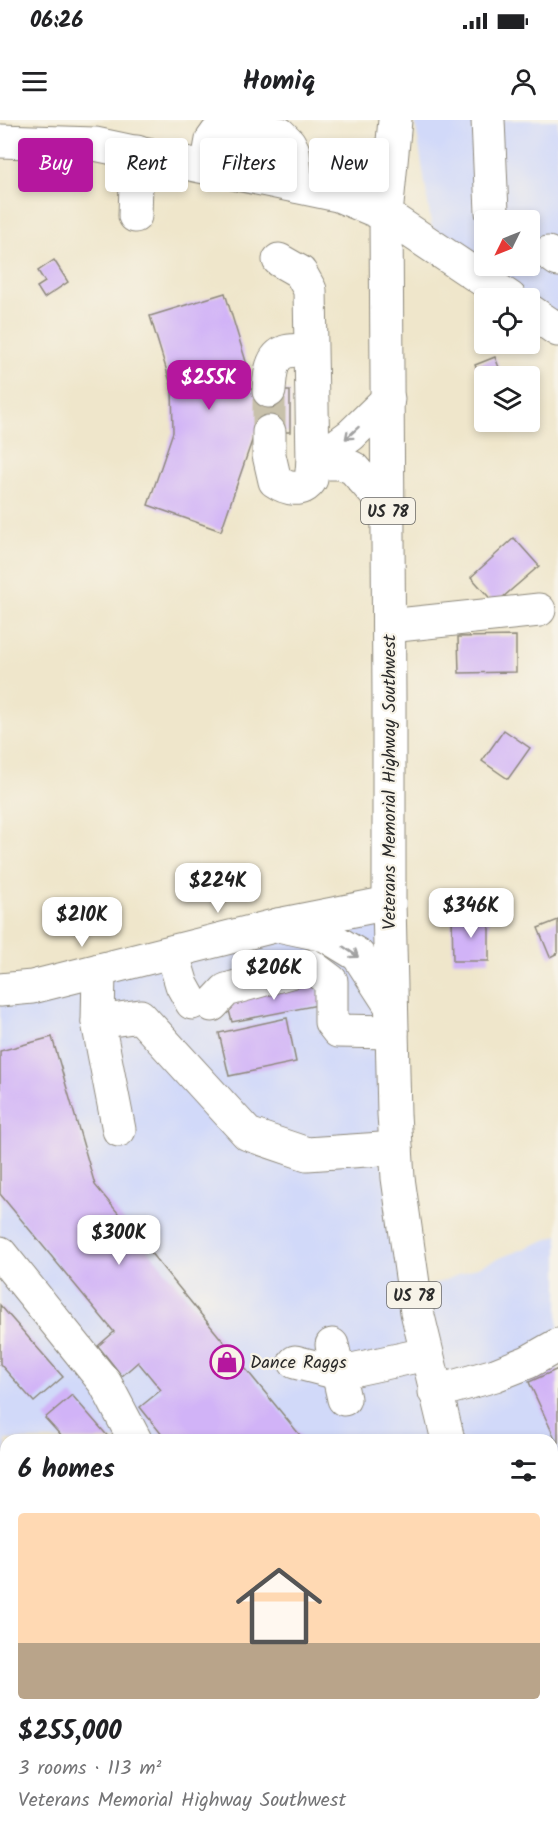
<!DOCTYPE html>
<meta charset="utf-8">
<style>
body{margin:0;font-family:Kalam,sans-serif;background:#f6f6f6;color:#202124;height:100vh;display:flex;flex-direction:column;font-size:22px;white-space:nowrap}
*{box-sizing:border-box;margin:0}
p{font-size:20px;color:#757577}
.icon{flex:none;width:33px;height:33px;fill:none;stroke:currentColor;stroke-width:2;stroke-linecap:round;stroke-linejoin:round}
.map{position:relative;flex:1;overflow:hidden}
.sheet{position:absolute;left:0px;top:1314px;width:558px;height:402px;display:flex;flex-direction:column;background:#fff;border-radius:18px 18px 0 0;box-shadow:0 3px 9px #0003}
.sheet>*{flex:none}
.hud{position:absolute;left:18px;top:18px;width:522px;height:54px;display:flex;gap:12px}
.needle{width:39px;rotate:227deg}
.fabs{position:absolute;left:474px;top:90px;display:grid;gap:12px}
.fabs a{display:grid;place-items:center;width:66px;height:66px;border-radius:6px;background:#fff;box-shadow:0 3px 9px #0003;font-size:30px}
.price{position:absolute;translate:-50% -51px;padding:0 14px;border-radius:12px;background:#fff;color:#222;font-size:20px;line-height:39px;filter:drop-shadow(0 2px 3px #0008)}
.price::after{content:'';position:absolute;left:50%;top:36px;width:18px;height:14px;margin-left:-9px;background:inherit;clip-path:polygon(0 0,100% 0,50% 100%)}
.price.selected{background:#b5179e;color:#fff}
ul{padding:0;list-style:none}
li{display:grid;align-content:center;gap:12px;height:318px;padding:0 18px}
li span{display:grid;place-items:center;height:186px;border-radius:6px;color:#555}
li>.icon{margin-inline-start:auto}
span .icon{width:108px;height:108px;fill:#fffc;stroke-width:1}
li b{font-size:26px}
h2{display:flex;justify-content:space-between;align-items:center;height:72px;padding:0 18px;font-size:26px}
.chip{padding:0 21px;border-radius:6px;background:#fff;box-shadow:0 3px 9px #0003;font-size:21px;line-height:54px}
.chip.selected{background:#b5179e;color:#fff}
.status{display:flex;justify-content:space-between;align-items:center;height:42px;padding:0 30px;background:#fff;direction:ltr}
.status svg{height:16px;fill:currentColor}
header{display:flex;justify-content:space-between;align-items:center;height:78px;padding:0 18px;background:#fff;font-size:27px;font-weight:800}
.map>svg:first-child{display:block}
.built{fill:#d1d9f9;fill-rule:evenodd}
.building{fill:#d1b3f7}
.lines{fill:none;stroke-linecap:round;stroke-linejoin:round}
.minor-tunnel{stroke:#c8c1ab;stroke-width:33;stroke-dasharray:33 16;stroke-linecap:butt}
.minor-casing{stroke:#8d887b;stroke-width:35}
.major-casing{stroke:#8d887b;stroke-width:35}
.minor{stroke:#fff;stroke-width:33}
.major{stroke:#fff;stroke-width:33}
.oneway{stroke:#a0a0a0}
.labels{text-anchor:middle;stroke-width:4.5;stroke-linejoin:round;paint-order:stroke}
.shield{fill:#f7f3e8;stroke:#686764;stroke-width:1.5}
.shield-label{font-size:16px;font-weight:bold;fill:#2b2b2b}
.street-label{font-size:18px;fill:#2b2b2b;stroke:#f7f3e8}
.poi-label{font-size:18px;fill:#2b2b2b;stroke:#f7f3e8;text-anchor:start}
</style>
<div class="status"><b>06:26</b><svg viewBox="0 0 49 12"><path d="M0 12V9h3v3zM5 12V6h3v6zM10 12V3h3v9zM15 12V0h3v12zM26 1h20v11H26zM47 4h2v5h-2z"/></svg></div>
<header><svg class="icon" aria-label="menu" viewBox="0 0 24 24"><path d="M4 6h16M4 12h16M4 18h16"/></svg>Homiq<svg class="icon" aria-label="person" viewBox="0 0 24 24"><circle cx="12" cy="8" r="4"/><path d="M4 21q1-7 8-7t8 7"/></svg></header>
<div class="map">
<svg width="558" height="1716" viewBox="0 0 558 1716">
<rect width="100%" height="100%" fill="#f7f3e8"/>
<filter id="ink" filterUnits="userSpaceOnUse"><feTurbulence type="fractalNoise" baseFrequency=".0167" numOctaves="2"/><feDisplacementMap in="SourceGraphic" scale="12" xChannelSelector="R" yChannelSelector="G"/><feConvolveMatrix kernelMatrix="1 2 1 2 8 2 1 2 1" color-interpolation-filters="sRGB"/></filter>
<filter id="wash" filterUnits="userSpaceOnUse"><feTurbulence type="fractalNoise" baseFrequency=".008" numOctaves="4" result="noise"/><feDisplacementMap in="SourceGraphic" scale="24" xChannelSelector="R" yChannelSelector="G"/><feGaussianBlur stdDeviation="1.35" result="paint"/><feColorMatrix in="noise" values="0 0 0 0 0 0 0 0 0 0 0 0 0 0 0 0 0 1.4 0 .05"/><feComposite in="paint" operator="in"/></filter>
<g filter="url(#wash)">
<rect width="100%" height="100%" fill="#efe6cb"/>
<g class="built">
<path d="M415,0h143v213l-123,-85zM484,100h46v46h-46z"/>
<path d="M386,795l29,377 143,-57v601h-428l-2,-6h424v-390h-546v41l-6,-17v-480z"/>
</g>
<g id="blocks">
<g class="building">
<path d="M54,140l14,22 -24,16 -7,-11 8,-5 -7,-11z"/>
<path d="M225,173l23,75v20l8,3h34v41h-35l-34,99 -73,-26 25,-73 -1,-44 -22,-72z"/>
<path d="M495,237l5,13 -7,3 1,3h-10v11l-9,-22z"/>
<path d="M514,418l25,28 -44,38 -24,-27z"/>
<path d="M516,516v36l-57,1 -1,-36z"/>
<path d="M504,610l26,18 -22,31 -26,-18z"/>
<path d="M452,797h37v44h-36z"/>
<path d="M558,800v33l-8,4 -12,-29z"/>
<path d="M312,860l11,24 -91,18 -6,-23z"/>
<path d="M287,898l9,44 -67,14 -10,-43z"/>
<path d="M52,917l43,148 209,255h-143l2,-4 -23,-29 21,-17 -23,-28 -16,14 -24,-30 16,-14 -114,-138v-143z"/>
<path d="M0,1185l63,72 -29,25 -34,-38z"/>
<path d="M558,1249v76l-29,-63z"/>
<path d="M72,1275l39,45h-46l-20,-22z"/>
<path d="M0,1388l6,6v67l-6,-5z"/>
<path d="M0,1683l6,6v10l-6,6z"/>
</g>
</g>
</g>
<g filter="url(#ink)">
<use href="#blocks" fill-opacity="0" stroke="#8d887b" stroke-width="1.5"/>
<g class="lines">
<path class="minor-tunnel" d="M269,312v-41"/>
<defs>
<g id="minor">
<path d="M488,0l4,92"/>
<path d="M0,21l95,3 243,51 48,20 124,83"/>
<path d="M207,47l5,-27 5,-7 8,-5 55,6 9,9 4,8 3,35"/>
<path d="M135,96l2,-64"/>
<path d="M548,133l10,7"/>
<path d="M530,191l28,19"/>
<path d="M269,271c1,-13 1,-34 16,-39 7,-3 17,-1 25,-1"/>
<path d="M269,312v23l6,26c10,7 28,13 36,-2 1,-4 1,-11 2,-16l-3,-173 -10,-18 -21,-12"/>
<path d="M313,343l38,-28 37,-36"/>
<path d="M313,343h28l12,5 35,40"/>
<path d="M389,506l150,-16"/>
<path d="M172,832l10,33 10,18"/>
<path d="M99,850l-1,52 21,108"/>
<path d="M0,870l32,-3 246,-62 111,-22"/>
<path d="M212,885l14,-15 85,-24 20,15v41l7,9 54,1"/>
<path d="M98,902l42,-6 108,118 59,20 89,-6"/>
<path d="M0,1133l105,130 30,57"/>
<path d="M332,1225l12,54"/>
<path d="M295,1242l43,11 88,-19"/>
<path d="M435,1272l60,-17 33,-13 30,-17"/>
<path d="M552,1444l6,-5"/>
<path d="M552,1500l6,-3"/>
<path d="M0,1600l6,6"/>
<path d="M552,1669l6,-2"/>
<path d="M122,1716l7,-6"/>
</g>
<g id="major">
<path d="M395,0l-9,95 3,483v205l5,211 4,64 19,134 31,128"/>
<path d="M278,805l47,10 33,20 33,51"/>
<path d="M552,1601l6,15"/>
</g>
</defs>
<use href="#minor" class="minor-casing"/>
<use href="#major" class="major-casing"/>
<use href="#minor" class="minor"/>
<use href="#major" class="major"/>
</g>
<defs><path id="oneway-shaft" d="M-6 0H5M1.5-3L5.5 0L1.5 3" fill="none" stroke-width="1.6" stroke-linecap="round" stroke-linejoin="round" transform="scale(1.5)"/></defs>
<g class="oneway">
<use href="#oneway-shaft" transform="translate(352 313) rotate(138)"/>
<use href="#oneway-shaft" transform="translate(351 832) rotate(35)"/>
</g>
</g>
<defs>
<symbol id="shop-ring" viewBox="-11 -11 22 22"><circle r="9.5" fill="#f7f3e8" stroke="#b5179e" stroke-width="1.5"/><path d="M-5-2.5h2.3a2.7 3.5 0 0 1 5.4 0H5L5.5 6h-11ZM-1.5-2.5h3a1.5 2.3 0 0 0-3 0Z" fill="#b5179e"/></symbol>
</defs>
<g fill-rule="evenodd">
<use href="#shop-ring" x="208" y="1223" width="38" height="38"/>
</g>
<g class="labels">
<g class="shield">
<rect x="361" y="378" width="54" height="26" rx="4.5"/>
<rect x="387" y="1162" width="54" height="26" rx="4.5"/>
</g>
<g class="shield-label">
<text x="388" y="397">US 78</text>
<text x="414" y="1181">US 78</text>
</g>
<g class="street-label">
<text transform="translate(389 662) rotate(-90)" y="6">Veterans Memorial Highway Southwest</text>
</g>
<g class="poi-label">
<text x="250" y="1248">Dance Raggs</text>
</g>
</g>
</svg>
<div class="fabs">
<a><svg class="needle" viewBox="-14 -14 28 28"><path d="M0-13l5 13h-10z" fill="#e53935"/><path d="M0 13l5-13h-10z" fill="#757577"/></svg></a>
<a><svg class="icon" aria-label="locate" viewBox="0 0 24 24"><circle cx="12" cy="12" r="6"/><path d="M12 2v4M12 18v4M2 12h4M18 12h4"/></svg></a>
<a><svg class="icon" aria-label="layers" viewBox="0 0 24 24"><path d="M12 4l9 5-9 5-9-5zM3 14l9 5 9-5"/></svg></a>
</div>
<b class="price selected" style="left:209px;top:291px">$255K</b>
<b class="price" style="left:218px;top:794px">$224K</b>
<b class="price" style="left:471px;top:819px">$346K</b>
<b class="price" style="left:82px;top:828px">$210K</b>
<b class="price" style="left:274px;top:881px">$206K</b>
<b class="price" style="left:119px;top:1146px">$300K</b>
<div class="hud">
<a class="chip selected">Buy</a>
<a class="chip">Rent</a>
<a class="chip">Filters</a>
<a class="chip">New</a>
</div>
<section class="sheet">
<h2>6 homes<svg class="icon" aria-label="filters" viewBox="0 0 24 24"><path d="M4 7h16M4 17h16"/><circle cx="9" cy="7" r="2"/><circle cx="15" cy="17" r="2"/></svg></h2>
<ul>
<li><span style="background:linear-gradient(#ffd9b3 70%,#b9a48a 0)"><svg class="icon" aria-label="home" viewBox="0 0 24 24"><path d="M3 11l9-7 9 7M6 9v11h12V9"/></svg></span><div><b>$255,000</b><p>3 rooms · 113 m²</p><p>Veterans Memorial Highway Southwest</p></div></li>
</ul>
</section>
</div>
